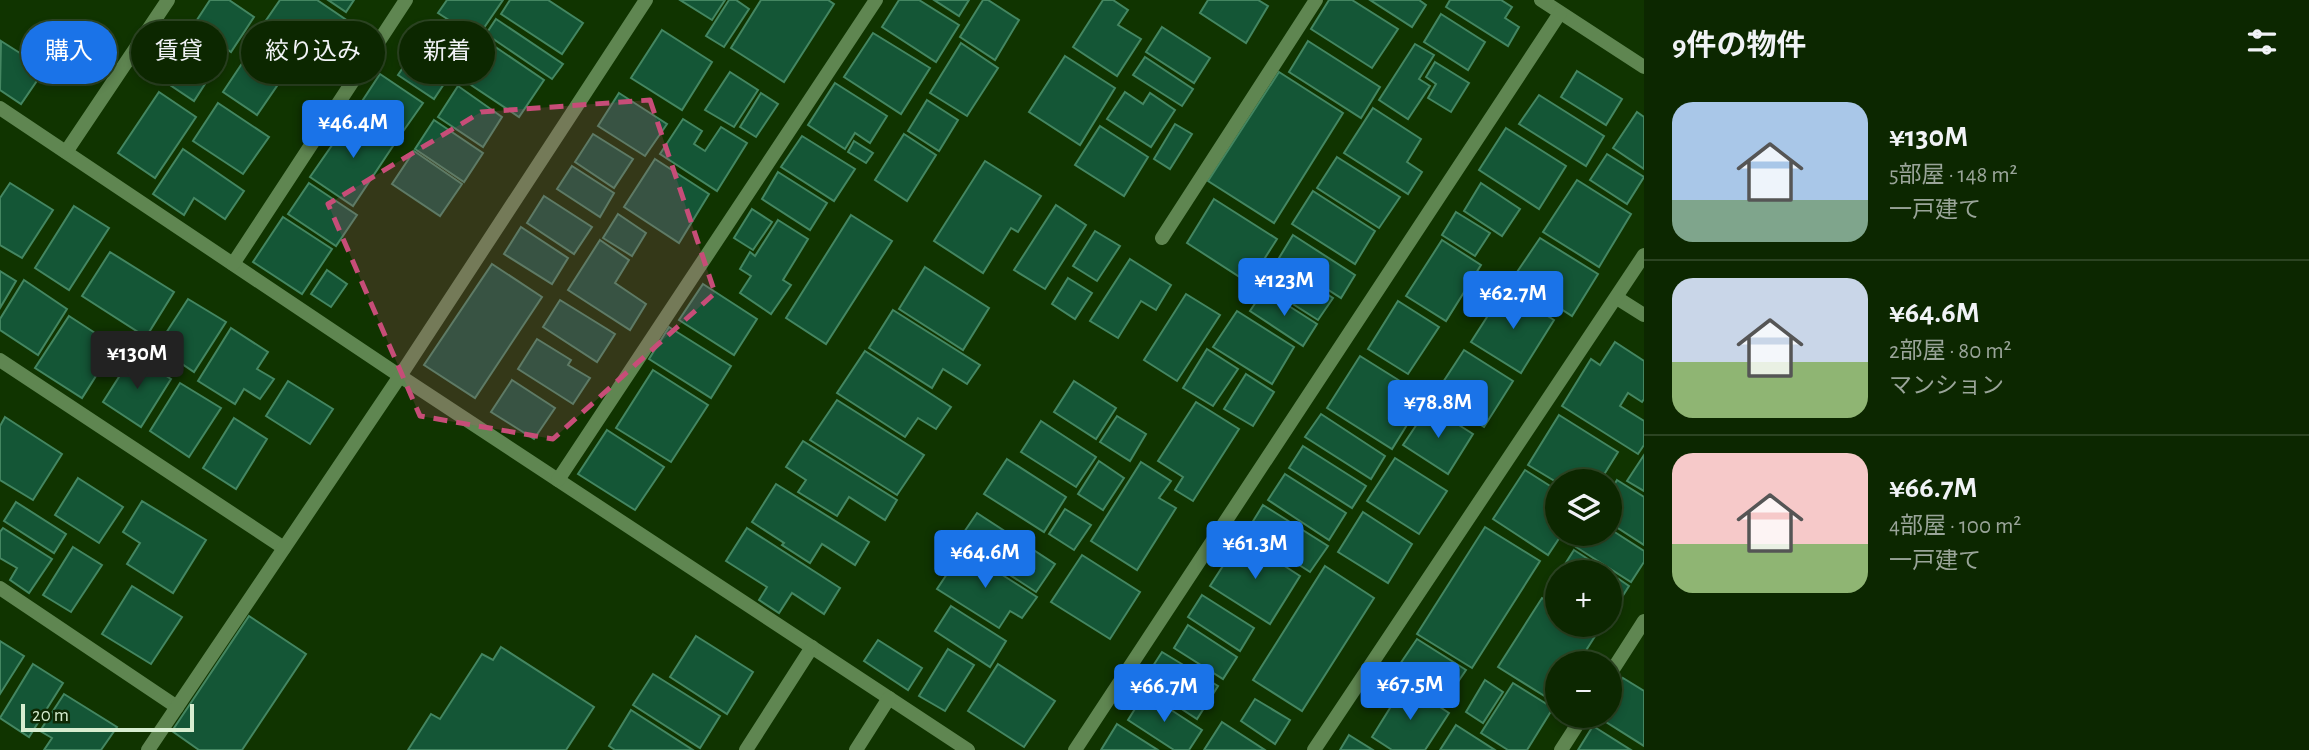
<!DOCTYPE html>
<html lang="ja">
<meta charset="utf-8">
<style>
body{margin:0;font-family:"Alegreya Sans","Noto Sans JP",sans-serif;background:#1a330f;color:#f1f3f6;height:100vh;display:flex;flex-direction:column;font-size:26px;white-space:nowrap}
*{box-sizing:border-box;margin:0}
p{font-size:23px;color:#9aa599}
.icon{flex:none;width:38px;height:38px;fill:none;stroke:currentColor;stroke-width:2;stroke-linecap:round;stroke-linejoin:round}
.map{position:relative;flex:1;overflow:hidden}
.panel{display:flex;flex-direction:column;background:#0c2700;width:665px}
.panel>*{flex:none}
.banner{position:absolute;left:21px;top:21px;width:665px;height:63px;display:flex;gap:14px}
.buttons{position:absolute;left:1545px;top:469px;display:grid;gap:14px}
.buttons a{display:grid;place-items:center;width:77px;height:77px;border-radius:50%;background:#0c2700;box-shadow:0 4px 10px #0003,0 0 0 2px #2c4422;font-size:35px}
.scale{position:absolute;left:21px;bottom:18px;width:173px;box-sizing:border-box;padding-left:7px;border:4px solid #d7edd0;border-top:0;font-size:19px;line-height:24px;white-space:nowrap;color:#d7edd0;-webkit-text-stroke:5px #0e2903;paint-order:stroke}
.price{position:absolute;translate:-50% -60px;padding:0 16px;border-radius:7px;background:#1a73e8;color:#fff;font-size:23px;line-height:46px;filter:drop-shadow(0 2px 4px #0008)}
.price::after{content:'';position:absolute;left:50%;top:42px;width:21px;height:16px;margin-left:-10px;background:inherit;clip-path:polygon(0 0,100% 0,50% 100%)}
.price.on{background:#222;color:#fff}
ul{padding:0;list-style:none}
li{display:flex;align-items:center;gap:21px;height:175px;padding:0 28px}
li+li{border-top:2px solid #2c4422}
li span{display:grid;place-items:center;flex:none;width:196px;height:140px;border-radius:21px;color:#555}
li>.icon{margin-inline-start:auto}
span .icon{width:84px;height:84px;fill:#fffc;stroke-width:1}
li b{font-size:30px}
h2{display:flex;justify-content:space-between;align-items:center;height:84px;padding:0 28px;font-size:30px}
.pill{padding:0 24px;border-radius:32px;background:#0c2700;box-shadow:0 4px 10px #0003,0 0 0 2px #2c4422;font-size:24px;line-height:63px}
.pill.on{background:#1a73e8;color:#fff}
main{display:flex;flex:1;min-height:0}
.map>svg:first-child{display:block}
.building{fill:#145636;stroke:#448661;stroke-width:2}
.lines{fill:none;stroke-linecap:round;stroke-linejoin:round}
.street{stroke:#5f8651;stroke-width:14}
.marked{fill:#c74d78;fill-opacity:0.2;stroke:#c74d78;stroke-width:5;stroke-dasharray:14 9;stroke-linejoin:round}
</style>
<main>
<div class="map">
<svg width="1644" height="750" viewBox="0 0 1644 750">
<rect width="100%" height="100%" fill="#103400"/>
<g class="building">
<path d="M210,0h19l25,17 -23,35 -38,-26z"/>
<path d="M280,0h37l34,23 -31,46 -60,-40z"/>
<path d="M328,0h26l-8,12z"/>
<path d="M447,0h56l-26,38 -39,-25z"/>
<path d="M510,0h38l35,23 -21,31 -61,-40z"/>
<path d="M680,0h45l-13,20z"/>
<path d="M729,0h7l13,9 -25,38 -18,-11z"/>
<path d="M761,0h67l6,4 -50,78 -53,-34z"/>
<path d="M899,0h20l40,25 -23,37 -54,-35z"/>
<path d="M934,0h35l-10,16z"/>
<path d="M983,0h5l31,20 -24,40 -35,-23z"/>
<path d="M1103,0h10l15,10 -10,15 23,14 -24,37 -44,-29z"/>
<path d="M1208,0h50l10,6 -22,37 -46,-30z"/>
<path d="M1329,0h23l46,29 -26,39 -61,-39z"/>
<path d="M1370,0h49l7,5 -14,22z"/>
<path d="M1450,0h51l11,7 -7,11 14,9 -11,19 -62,-39z"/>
<path d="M1441,14l44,28 -17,28 -44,-28z"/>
<path d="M496,19l67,45 -11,15 -66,-45z"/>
<path d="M433,23l36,23 -35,53 -36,-24z"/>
<path d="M176,24l47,32 -29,45 -48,-32z"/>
<path d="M1162,27l48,31 -16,25 -48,-31z"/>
<path d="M662,30l50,32 -30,48 -51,-32z"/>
<path d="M873,33l57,35 -29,46 -57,-37z"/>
<path d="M1,41l44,28 -24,35 -21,-14z"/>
<path d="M257,41l35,23 -35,51 -34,-23z"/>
<path d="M1308,41l72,46 -19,31 -72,-46z"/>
<path d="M961,43l37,25 -31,48 -37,-23z"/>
<path d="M491,44l53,36 -25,37 -54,-36z"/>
<path d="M1415,44l19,11 -15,24 11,7 -22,33 -29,-19z"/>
<path d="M1065,56l50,32 -35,57 -51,-33z"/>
<path d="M1145,57l48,32 -11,17 -49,-31z"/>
<path d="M1435,62l34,21 -18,29 -23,-14 8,-14 -10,-7z"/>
<path d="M1577,71l45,28 -16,26 -45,-28z"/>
<path d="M730,72l28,18 -24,37 -29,-17z"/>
<path d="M1279,72l64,41 -69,110 -66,-42z"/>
<path d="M380,74l43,29 -26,37 -42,-28z"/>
<path d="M835,83l52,33 -17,27 -15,-10 -10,16 -37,-24z"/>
<path d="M458,86l44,31 -19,30 -45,-30z"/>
<path d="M159,92l37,25 -41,61 -37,-25z"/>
<path d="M1125,92l18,12 7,-11 25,17 -24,37 -44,-28z"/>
<path d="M619,93l48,31 -22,32 -47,-30z"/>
<path d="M761,93l17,11 -22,33 -16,-10z"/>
<path d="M1539,95l65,41 -18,30 -67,-42z"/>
<path d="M927,100l31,20 -19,31 -31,-20z"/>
<path d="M218,103l51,34 -26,37 -50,-33z"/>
<path d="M1373,108l48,31 -14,23 15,10 -14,22 -64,-41z"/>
<path d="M1637,112l7,5v52l-31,-21z"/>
<path d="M353,115l42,28 -42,63 -43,-29z"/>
<path d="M683,119l19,12 -8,13 11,7 16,-24 26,16 -30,48 -57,-37z"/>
<path d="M434,120l49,33 -19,29 -49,-33z"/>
<path d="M1175,124l17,10 -22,35 -16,-10z"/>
<path d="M1100,126l48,31 -24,39 -49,-31z"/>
<path d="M1506,128l60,38 -27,43 -60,-39z"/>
<path d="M593,134l40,25 -19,29 -39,-26z"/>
<path d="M904,134l32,21 -29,46 -32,-21z"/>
<path d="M802,136l53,33 -21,32 -53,-34z"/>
<path d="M854,141l19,12 -7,10 -18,-11z"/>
<path d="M183,149l61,42 -19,28 -31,-21 -10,17 -31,-21z"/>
<path d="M414,151l48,33 -22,32 -48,-32z"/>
<path d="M1607,154l37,23 -17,27 -37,-24z"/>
<path d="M1337,157l63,40 -21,31 -62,-40z"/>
<path d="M655,159l54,35 -30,49 -55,-36z"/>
<path d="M985,161l56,35 -23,36 -7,-4 -28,45 -49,-32z"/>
<path d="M572,166l42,27 -14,24 -43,-28z"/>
<path d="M778,172l49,31 -17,27 -48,-31z"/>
<path d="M1577,180l54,34 -32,53 -56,-35z"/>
<path d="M10,183l43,27 -31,48 -22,-13v-47z"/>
<path d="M309,183l48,32 -21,31 -48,-32z"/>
<path d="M1481,183l39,26 -18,27 -38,-25z"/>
<path d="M1313,191l62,40 -20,33 -63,-40z"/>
<path d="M544,196l48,31 -18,27 -47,-31z"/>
<path d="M1214,199l63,40 -28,44 -62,-40z"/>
<path d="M1056,205l30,20 -41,64 -31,-19z"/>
<path d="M74,206l35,22 -40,62 -34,-22z"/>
<path d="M752,209l20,13 -19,28 -19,-12z"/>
<path d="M1456,212l34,21 -15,23 -33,-21z"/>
<path d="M618,214l28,19 -14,23 -29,-18z"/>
<path d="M851,215l41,26 -66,103 -40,-26z"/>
<path d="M283,217l49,32 -30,45 -49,-32z"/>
<path d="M778,220l30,19 -25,41 8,5 -20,29 -31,-21 11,-17 -11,-7 10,-17 5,4z"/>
<path d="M521,227l47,31 -16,26 -48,-30z"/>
<path d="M1095,231l25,15 -23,35 -24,-15z"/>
<path d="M1293,235l62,40 -14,23 -62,-40z"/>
<path d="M1540,238l58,36 -26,42 -59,-38z"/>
<path d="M600,240l29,20 -14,23 31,21 -16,26 -62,-40z"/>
<path d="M1442,240l39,25 -35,56 -40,-25z"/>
<path d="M110,252l64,40 -28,45 -64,-41z"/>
<path d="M1130,259l41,26 -15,25 -15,-9 -23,37 -28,-17z"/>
<path d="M492,264l50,33 -67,101 -51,-33z"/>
<path d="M1282,265l51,33 -15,22 -52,-33z"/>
<path d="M925,267l64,41 -26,42 -64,-41z"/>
<path d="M327,270l20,14 -16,23 -20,-13z"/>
<path d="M0,271l16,10 -16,27z"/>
<path d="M1068,278l24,15 -17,26 -23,-15z"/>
<path d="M24,280l43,29 -29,46 -38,-25v-11z"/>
<path d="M703,284l54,35 -23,36 -55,-35z"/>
<path d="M1505,289l49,31 -33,53 -50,-31z"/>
<path d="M1264,290l53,34 -14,22 -53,-35z"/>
<path d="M1186,294l34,21 -43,66 -33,-21z"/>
<path d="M188,299l38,23 -32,50 -37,-25z"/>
<path d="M560,300l55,34 -18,28 -54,-35z"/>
<path d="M1398,301l41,26 -31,47 -40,-25z"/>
<path d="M893,310l87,55 -13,19 -24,-15 -11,19 -63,-40z"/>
<path d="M1237,311l57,36 -22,37 -59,-37z"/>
<path d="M69,316l46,30 -33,52 -47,-30z"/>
<path d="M669,327l62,39 -20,32 -62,-39z"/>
<path d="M231,328l37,24 -11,17 17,10 -14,20 -16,-10 -9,15 -37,-23z"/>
<path d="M537,339l34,21 -3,5 22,13 -17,26 -55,-35z"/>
<path d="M1615,342l29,19v38l-2,3 -14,-9 -8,13 24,15v24l-6,9 -76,-48 29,-47 9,6z"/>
<path d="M1207,349l31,20 -25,37 -30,-18z"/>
<path d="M1464,350l49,31 -29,46 -50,-31z"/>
<path d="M865,351l86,56 -15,22 -18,-11 -13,19 -68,-44z"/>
<path d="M133,355l38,24 -30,48 -38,-25z"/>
<path d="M1360,356l56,35 -14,23 8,6 -18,29 -65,-41z"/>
<path d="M653,370l55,35 -37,57 -55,-34z"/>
<path d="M1246,374l28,18 -21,34 -29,-17z"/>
<path d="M512,380l43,28 -21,31 -43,-27z"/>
<path d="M288,381l45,28 -23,35 -44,-28z"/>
<path d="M1074,381l42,27 -20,31 -42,-27z"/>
<path d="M180,383l41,25 -32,49 -39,-26z"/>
<path d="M837,400l87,55 -27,40 -87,-55z"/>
<path d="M1196,402l43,27 -46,72 -18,-11 8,-13 -25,-16z"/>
<path d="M1429,406l44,28 -25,40 -45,-29z"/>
<path d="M1321,414l64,42 -14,23 -66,-42z"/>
<path d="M1559,415l59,37 -18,29h-42v2l-30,-18z"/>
<path d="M1117,416l29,18 -16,27 -30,-19z"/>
<path d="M5,417l57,37 -29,46 -33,-20v-54z"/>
<path d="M234,418l33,21 -31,50 -33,-21z"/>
<path d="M1041,421l55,36 -20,30 -55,-35z"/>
<path d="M607,430l57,37 -29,43 -57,-36z"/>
<path d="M803,441l94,59 -12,20 -36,-23 -12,19 -39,-24 8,-12 -20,-13z"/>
<path d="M1303,446l63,40 -14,22 -63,-40z"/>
<path d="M1644,455v36l-17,-10z"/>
<path d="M1395,458l52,33 -28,43 -52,-33z"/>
<path d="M1007,459l59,38 -22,35 -60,-38z"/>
<path d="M1099,461l25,17 -21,32 -25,-16z"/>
<path d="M1141,462l30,19 -12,17 17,10 -39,62 -46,-29z"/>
<path d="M1525,470l33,21v43h4l-14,21 -55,-36z"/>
<path d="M1285,474l61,39 -17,27 -61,-40z"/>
<path d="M78,478l45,29 -24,36 -44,-28z"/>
<path d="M1617,480l27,17v48l-34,-22v-31z"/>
<path d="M776,484l93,58 -14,23 -33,-21 -12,19 -28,-18 2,-2 -32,-21z"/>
<path d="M142,501l64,39 -33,53 -46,-29 13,-21 -17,-11z"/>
<path d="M16,502l50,32 -12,19 -50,-32z"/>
<path d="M1263,505l65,41 -18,26 -63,-41z"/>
<path d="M1065,509l26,16 -17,25 -25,-16z"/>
<path d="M1363,512l49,32 -24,39 -50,-31z"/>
<path d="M977,513l78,51 -19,28 -78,-51z"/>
<path d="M1485,527l55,34 -68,107 -55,-34z"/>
<path d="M3,528l49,31 -23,34 -19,-13 7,-12 -17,-10v-26z"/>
<path d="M747,528l93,60 -16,26 -32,-21 -13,20 -20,-13 8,-13 -41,-26z"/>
<path d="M1610,529l34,22v11l-13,20 -55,-35 8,-13h26z"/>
<path d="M1241,538l59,38 -30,48 -60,-38z"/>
<path d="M73,547l29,18 -31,47 -28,-17z"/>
<path d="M963,550l74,47 -15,21 -12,-7 -11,17 -62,-39z"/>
<path d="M1574,550l34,22h-48z"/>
<path d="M1082,555l58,37 -30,47 -59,-37z"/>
<path d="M1325,566l49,32 -72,113 -49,-31z"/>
<path d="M1610,573l19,13 -16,25 -3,-2z"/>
<path d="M132,586l50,31 -31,47 -49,-30z"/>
<path d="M1202,595l52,33 -14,23 -52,-34z"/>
<path d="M1542,598l16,10v17h26l13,8 -19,30h-20v33l-4,6 -56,-35z"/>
<path d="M951,606l55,35 -16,26 -55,-36z"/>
<path d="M249,616l57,38 -64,96h-43l-27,-19z"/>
<path d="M1188,625l49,32 -14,22 -49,-31z"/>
<path d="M696,636l57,36 -26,42 -57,-37z"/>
<path d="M1417,639l49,31 -19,28 -49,-31z"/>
<path d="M878,640l44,28 -14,22 -44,-29z"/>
<path d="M0,641l24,15 -24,38z"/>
<path d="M501,647l93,60 -28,43h-158l23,-36 9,5 42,-65 11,6z"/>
<path d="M948,649l26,16 -29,46 -26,-15z"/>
<path d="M1162,652l56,34 -21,33 -55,-36z"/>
<path d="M33,664l30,19 -34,54 -29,-19z"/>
<path d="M998,664l57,37 -31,46 -56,-36z"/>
<path d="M653,674l67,42 -20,32 -67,-43z"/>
<path d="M1623,678l21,13v55l-46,-29 12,-1v-17z"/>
<path d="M1485,680l18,12 -20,31 -17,-11z"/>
<path d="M1513,683l40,25 -26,42h-19l-27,-17z"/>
<path d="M1405,684l44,29 -24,37h-33l-20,-13z"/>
<path d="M1145,693l57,37 -13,20h-15l-46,-30z"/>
<path d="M64,694l53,33 -16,23h-57l8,-12 -12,-7z"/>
<path d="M1255,699l35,21 -15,24 -34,-23z"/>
<path d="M631,710l62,40h-78l-6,-4z"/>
<path d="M1222,722l43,28h-61z"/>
<path d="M1117,724l41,26h-57z"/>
<path d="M1456,725l39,25h-55z"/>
<path d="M1593,726l38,24h-53z"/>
<path d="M1349,735l24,15h-33z"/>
</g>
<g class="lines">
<g class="street">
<path d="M1541,0l103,67"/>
<path d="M0,108l400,268 568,374"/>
<path d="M66,152l102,-152"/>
<path d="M1162,238l154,-238"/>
<path d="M233,264l173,-264"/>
<path d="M1617,298l27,17"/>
<path d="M0,360l284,188"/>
<path d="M558,480l318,-480"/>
<path d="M0,588l177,119"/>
<path d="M1610,674l34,-53"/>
<path d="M148,750l252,-374 246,-376"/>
<path d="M746,750l66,-103"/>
<path d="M856,750l33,-52"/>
<path d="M1075,750l485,-737"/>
<path d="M1314,750l330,-495"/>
<path d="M1561,750l22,-34"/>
</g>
</g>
<path class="marked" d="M650,100l65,193 -162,146 -133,-23 -92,-212 153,-92z"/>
</svg>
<div class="buttons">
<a><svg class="icon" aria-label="layers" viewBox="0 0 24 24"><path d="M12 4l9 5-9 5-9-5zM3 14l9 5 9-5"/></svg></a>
<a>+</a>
<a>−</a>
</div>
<div class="scale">20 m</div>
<b class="price" style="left:353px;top:160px">¥46.4M</b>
<b class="price" style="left:1284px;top:318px">¥123M</b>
<b class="price" style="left:1513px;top:331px">¥62.7M</b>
<b class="price on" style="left:137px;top:391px">¥130M</b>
<b class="price" style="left:1438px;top:440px">¥78.8M</b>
<b class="price" style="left:1255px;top:581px">¥61.3M</b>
<b class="price" style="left:985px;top:590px">¥64.6M</b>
<b class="price" style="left:1410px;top:722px">¥67.5M</b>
<b class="price" style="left:1164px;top:724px">¥66.7M</b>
<div class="banner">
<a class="pill on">購入</a>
<a class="pill">賃貸</a>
<a class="pill">絞り込み</a>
<a class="pill">新着</a>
</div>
</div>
<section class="panel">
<h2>9件の物件<svg class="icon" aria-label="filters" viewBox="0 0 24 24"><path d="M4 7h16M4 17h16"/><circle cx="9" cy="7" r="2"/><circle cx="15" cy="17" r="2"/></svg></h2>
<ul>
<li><span style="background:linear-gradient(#a9c7e8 70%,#7fa58c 0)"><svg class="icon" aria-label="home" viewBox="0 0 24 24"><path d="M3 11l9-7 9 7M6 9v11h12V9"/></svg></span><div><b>¥130M</b><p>5部屋 · 148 m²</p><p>一戸建て</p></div></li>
<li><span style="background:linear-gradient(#c9d6e8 60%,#8fb573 0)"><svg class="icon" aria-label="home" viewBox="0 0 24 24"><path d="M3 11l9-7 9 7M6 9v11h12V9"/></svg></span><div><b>¥64.6M</b><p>2部屋 · 80 m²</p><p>マンション</p></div></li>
<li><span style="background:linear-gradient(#f6c9c9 65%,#8fb573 0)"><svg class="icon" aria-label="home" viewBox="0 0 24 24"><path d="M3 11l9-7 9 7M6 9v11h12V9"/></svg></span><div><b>¥66.7M</b><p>4部屋 · 100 m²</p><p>一戸建て</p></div></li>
</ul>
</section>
</main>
